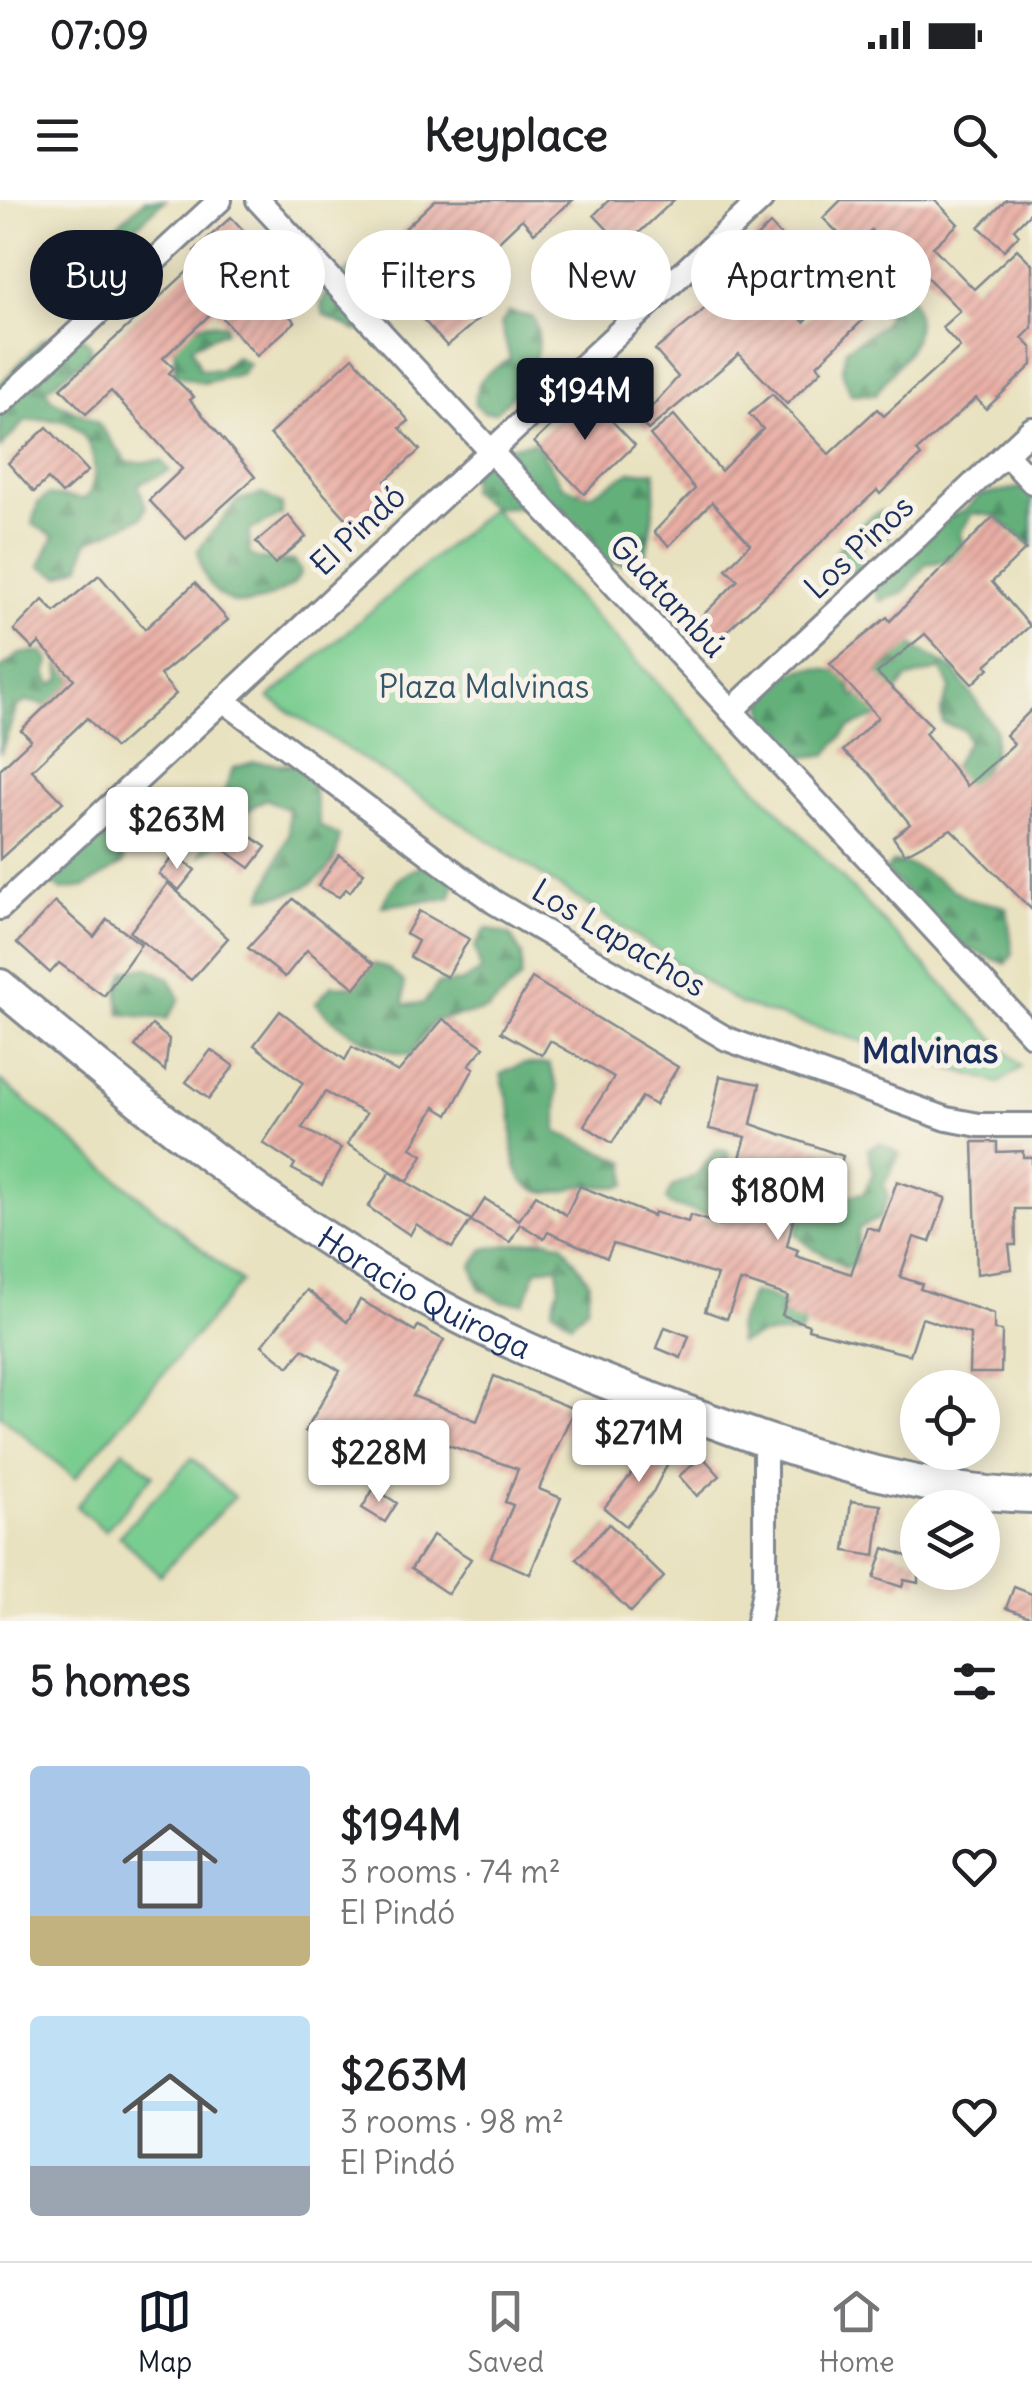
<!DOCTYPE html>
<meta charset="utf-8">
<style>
body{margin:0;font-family:Delius,sans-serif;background:#f6f6f6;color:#202124;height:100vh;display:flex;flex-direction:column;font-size:38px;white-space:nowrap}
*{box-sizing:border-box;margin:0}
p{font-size:32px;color:#757577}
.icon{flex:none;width:55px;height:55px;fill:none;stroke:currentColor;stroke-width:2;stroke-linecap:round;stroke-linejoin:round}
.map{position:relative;height:1421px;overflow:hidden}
.panel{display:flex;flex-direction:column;background:#fff;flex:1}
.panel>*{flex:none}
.hud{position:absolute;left:30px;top:30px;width:972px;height:90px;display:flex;gap:20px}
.tools{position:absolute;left:900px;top:1170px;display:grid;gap:20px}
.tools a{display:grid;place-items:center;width:100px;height:100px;border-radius:50%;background:#fff;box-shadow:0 5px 25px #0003;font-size:50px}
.price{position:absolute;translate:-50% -85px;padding:0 22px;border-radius:10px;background:#fff;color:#222;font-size:32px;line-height:65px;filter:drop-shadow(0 2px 5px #0008)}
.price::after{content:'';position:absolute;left:50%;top:60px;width:30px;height:22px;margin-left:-15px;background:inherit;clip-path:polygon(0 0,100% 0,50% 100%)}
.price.current{background:#111827;color:#fff}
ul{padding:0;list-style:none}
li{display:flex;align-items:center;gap:30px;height:250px;padding:0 30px}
li span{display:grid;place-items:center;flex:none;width:280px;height:200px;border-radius:10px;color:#555}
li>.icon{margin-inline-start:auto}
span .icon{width:120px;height:120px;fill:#fffc;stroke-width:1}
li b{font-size:42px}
h2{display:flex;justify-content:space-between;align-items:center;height:120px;padding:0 30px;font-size:42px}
.tag{padding:0 35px;border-radius:45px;background:#fff;box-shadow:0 5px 25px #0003;font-size:35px;line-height:90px}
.tag.current{background:#111827;color:#fff}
.status{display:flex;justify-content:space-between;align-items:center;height:70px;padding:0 50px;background:#fff;direction:ltr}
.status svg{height:28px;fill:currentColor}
header{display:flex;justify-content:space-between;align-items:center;height:130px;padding:0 30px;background:#fff;font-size:45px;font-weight:700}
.dock{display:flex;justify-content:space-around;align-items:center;height:140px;border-top:2px solid #e0e0e0;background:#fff;font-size:28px;color:#757577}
.dock a{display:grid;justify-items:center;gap:5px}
.dock .current{color:#111827}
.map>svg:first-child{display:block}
.forest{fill:url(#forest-firs);stroke:#3f706c;stroke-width:2.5}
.park{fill:#7acd90;stroke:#4a7e77;stroke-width:2.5}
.building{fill:url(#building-hatch)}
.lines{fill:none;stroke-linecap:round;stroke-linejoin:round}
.minor-casing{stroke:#82888f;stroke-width:28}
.secondary-casing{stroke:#82888f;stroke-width:38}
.minor{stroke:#fff;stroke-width:22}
.secondary{stroke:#fff;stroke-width:32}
.labels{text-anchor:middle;stroke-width:10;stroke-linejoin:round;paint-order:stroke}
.street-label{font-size:32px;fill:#1b2f5e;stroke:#f7f3e8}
.park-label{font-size:32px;fill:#33566a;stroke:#f7f3e8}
.neighbourhood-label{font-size:35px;font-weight:bold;fill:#1b2f5e;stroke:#f7f3e8}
</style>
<div class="status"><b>07:09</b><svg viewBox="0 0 49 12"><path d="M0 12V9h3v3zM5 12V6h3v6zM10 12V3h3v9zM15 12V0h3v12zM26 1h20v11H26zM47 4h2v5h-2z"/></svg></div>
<header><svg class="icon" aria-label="menu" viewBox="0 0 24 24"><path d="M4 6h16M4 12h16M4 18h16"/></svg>Keyplace<svg class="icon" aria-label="search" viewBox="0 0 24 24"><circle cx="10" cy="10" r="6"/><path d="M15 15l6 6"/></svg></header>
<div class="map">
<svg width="1032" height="1421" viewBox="0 0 1032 1421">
<defs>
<pattern id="forest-firs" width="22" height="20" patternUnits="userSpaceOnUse" patternTransform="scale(2.5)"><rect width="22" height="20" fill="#63b07a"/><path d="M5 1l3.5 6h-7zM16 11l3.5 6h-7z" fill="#519067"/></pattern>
<pattern id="building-hatch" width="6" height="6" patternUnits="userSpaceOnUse" patternTransform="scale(2.5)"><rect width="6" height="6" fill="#eaafa5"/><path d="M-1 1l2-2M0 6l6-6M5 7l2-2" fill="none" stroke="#bd8f8a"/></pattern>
</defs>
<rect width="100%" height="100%" fill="#f7f3e8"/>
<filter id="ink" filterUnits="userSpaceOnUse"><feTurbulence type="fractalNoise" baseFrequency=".01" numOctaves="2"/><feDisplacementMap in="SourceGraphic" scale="20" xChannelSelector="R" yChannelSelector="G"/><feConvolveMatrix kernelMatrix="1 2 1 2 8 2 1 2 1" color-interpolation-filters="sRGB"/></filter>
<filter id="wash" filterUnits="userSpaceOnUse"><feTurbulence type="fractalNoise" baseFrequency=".0048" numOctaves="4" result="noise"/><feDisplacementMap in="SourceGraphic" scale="40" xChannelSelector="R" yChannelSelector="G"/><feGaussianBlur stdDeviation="2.25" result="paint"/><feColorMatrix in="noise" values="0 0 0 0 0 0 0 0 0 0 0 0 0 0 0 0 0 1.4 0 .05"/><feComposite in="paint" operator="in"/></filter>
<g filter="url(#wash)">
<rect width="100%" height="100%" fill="#e9e2c0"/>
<g class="forest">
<path d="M145,0h20l-64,59 -1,11 -23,-4 14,-18z"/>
<path d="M382,45h11l9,33 -22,39 -23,14 -33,-16 -3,-11 10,-20z"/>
<path d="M849,56c36,4 79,40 66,80 -7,22 -28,39 -40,59l-24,-1 -9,-23 4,-22 39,-26 4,-22 -17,-16 -24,-7z"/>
<path d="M509,112l24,5c18,36 -13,72 -37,95h-12l-9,-8c0,-28 15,-32 35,-45l-9,-35z"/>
<path d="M207,123l19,2v6l-34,15 8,23 20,1 15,-14 14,8 -8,10 -38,9 -28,-9 -1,-34 8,-9z"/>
<path d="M63,130h11l18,16 -4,11 -42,32 5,10 46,23 31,41 34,-2 8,10 -32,13 8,23 -4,10 -55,25 -6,24 -21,10 -20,-10 14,-30 -22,-12 6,-21 10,-8 37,4c18,-21 9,-66 -19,-77 -12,-4 -28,-2 -41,-1l-25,27v-64l41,-43z"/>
<path d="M535,242l28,44 27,9 40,-23 25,-1c2,29 -5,60 -10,89 -49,15 -76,-21 -105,-54l-48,2 -22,-17 2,-22 40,-23z"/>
<path d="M1024,287l8,6v53l-38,-30 -22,-3 -12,21 8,24 -42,6 -23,29 -23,8 -5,-12 75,-73 14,-5 16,-16z"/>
<path d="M263,294l19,11v10l-33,16v23l9,5 37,2 6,11c-5,12 -11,15 -23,21 -41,24 -74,4 -80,-43l40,-50z"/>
<path d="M884,311l8,8 -3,18 -27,4 -2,27 -12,6h-19c-1,-21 35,-59 55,-63z"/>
<path d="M910,444l44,26 42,60 -3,24 -25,40 -18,-22 18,-31 -4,-11 -21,-7 -2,-12 9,-23 -9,-19 -35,10 -26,36 -31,13 -23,27 -36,3c-20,-18 -30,-45 -24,-72 28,-17 44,-23 77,-12l11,22 11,-2 12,-21z"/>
<path d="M32,452l12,1 6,9 -4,11 5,12 10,-6 -3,-21 12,9 1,11 8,8 -26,21 -26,-6 -10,6 -17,47v-85l20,-15z"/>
<path d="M254,562l46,3 13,19 7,42 19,10c0,40 -40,60 -77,61l27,-63 -1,-24 -22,-11c-29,14 -39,41 -66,57l33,-88z"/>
<path d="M99,636l24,3 1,24 -39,24 -24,3 -20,-13 34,-33z"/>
<path d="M438,662l19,15 -7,21 -68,8c12,-29 26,-37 56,-44z"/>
<path d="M893,662c30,3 50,23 74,36 11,7 28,3 40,10l6,46 -7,10 -42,-17 -79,-76z"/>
<path d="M486,728l24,7 12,20 -1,23 -33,32 -54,11 -24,34c-33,-4 -73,-27 -94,-52l16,-18 23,2 19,-23 12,3 18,15v23l20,-2 14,-19 24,-2 19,-11 -6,-24z"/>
<path d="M147,767l22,11 11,21 -13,20 -47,-5 -2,-22 7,-21z"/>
<path d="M522,864h27l8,23v45l69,30v23c-22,5 -29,-1 -46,1 -5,0 -10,4 -15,5 -57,8 -51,-35 -53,-72 -1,-14 -8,-31 -11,-45z"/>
<path d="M880,943l20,11 -16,31 4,12 -8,21 -21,10 -4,34 -10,6c-15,-13 -37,-19 -49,-34l4,-16 30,-19 34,-6 9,-21 -5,-23z"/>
<path d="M717,949l11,3c-1,25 7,51 -19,63l-39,-10 -4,-6 6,-12 24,-12z"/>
<path d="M544,1039l19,5 27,39 -3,24 -16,16 -19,-14 7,-22 -1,-21 -21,3 -13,34 -22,-2 -22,-12 -8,-23 12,-17z"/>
<path d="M752,1093c22,1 37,15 52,30l-3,10 -40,2 -22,8 -2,-17z"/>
</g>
<g class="park">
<path d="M492,308l529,559 -22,16 -259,-79 -471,-306z"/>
<path d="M0,880l241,202 -166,196 -75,-63z"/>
<path d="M124,1250l29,25 -48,56 -29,-25z"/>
<path d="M192,1258l42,39 -74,78 -41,-39z"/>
</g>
<g id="blocks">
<g class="building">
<path d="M435,0h138l-39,33 -12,-14 -62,59 29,32 -42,36 -35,-39 26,-22 -44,-46z"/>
<path d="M609,0h65l-50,47 -30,-32z"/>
<path d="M841,0h94l23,24 -25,23 41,42 43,-40 15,15v64l-10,10 10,10v17l-46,44 -10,-11 -59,53 4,5 -41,38 -3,-4 -163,153 -20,-19 44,-44 -12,-11 24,-25 -38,-42 -43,44 -15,-14 41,-43 -45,-54 24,-20 47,56 42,-42 -14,-15 23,-20 57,60 48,-45 7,7 76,-69 -18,-20 18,-16 -48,-49 -10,7 -31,-39 -18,18 -30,-30z"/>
<path d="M1006,0h26v11l-18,18 5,6 -15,15 -25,-23z"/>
<path d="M231,17l39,42 -18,17 43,46 -38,34 -42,-46 -52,48 11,10 -5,5 25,24 -4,3 65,77 -69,62 -37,-39 33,-31 -71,-78 -25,23 -25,-26 140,-129 -7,-8z"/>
<path d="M770,24l19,20 -29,28 -19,-20z"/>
<path d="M748,63l56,59 33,-32 27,29 -47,46 5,5 -35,34 -48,-50 -91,76 -9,-9 39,-44 -23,-27 45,-37z"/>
<path d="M353,157l56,64 -9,7 20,22 -35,31 9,10 -40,36 -84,-93z"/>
<path d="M585,193l50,52 -51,49 -50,-52z"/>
<path d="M47,227l41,44 -26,23 -14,-15 -14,13 -26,-29z"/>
<path d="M288,315l18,22 -31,27 -19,-22z"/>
<path d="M994,316l32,33 -34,33 38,44 -44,39 3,3 -17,16 -47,-50 -48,39 55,53 -7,7 42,53 47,-42 -8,-9 26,-26v201l-81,-81 -46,25 -12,-17 17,-13 -40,-50 -27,-23 35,-34 -48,-53 57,-47 3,4z"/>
<path d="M99,375l46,54 50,-46 33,37 -68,55 16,19 -61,54 -28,-30 -55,52 31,32 -63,57v-90l31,-29 -10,-10 53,-51 -35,-36 -6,6 -19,-19 29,-30 12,12z"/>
<path d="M234,624l32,23 -16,21 -32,-23z"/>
<path d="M175,654l20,16 -16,20 -20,-16z"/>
<path d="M339,655l25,18 -14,19 -4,-3 -7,8 -21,-11z"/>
<path d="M168,683l60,55 -37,42 -61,-48z"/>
<path d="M293,699l81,65 -19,24 -48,-38 -22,27 -37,-29z"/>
<path d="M55,702l39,35 13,-18 34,25 -37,52 -45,-33 -9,10 -33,-30z"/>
<path d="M419,711l50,28 -22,38 -37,-20 8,-16 -12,-7z"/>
<path d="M532,778l146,89 -23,38 -13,-8 -30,46 -28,-18 30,-48 -64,-36 -8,14 -41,-23z"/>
<path d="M280,811l65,49 7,-13 46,25 45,-53 41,28 -15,18 5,3 -26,47 -13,-8 -24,41 12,7 -15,26 -61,-37 19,-30 -41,-22 -23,36 39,20 -19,37 -30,-16 3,-5 -32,-21 40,-60 -49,-38z"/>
<path d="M152,825l17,14 -4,32 -30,-25z"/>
<path d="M211,850l23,16 -25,33 -23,-17z"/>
<path d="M720,876l40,8 -9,40 92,32 -7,24 -35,-12 -13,43 7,1 -8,34 11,4 -2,6 55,18 16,-47 12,4 18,-50 49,17 -16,44 -16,-5 -14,40 22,7 -2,5 74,25v16l8,1 -1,42h-32l1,-39 -48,-16 -12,37 -102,-26 1,-4 -27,-10 6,-19 -42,-14h-6l-13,37 -22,-8 12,-36 -104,-31 -6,14 -59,-26 -4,7 -24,-15 -10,18 -39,-21 14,-22 34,21 17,-25 30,20 14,-29 73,30 1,-4 34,10 2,-7 31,10 25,-88 -37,-8z"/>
<path d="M973,942h24v10l26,-1v6h9v52h-17l1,36h-7l3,24 -35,5z"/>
<path d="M390,972l81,48 -19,28 -36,-24 -6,11 -42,-28z"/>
<path d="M307,1090l40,32 13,-22 55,31 3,-5 26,14 -31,56 64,25 17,-45 80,33 -35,80 22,9 -31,76 -39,-17 22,-52 -8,-3 13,-33 -133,-46 -23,41 -57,-33 35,-60 -37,-22 -14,18 -27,-22z"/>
<path d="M665,1127l24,9 -8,22 -24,-10z"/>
<path d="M645,1244l26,13 -18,35 -27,34 -22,-18 26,-32z"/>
<path d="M702,1256l18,20 -23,20 -18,-20z"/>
<path d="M374,1288l23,15 -12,19 -23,-14z"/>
<path d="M851,1301l30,4 -6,51 -30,-5z"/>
<path d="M609,1324l55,53 -33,35 -55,-53z"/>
<path d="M433,1335l38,24 -23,35 -37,-25z"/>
<path d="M884,1348l34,12v23l-14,-3 -2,7 -28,-9z"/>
<path d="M1014,1387l18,7v24l-26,-10z"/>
</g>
</g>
</g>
<g filter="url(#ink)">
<use href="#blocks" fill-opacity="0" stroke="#82888f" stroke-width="2.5"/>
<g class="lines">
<defs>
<g id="minor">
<path d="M258,0l774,835"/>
<path d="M0,204l220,-204"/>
<path d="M1006,254l26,28"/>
<path d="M223,500l271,202 233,137 220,80 32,6h53"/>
<path d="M731,511l301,-282"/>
<path d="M0,708l761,-708"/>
<path d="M758,1421l7,-35v-145"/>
</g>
<g id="secondary">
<path id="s1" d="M0,786c139,116 278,233 439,320 89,48 183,83 278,117 99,36 209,70 315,73"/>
</g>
</defs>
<use href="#minor" class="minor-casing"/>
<use href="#secondary" class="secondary-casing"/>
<use href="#minor" class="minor"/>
<use href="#secondary" class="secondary"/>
</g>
</g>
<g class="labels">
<g class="street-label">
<text transform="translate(358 330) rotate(-43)" y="11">El Pindó</text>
<text transform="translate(859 347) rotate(-43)" y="11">Los Pinos</text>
<text transform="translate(668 396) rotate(47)" y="11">Guatambú</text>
<text transform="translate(619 738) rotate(31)" y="11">Los Lapachos</text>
<text dy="11" stroke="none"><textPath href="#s1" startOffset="525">Horacio Quiroga</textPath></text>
</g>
<g class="park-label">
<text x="484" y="498">Plaza Malvinas</text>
</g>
<g class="neighbourhood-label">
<text x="930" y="863">Malvinas</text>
</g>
</g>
</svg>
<div class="tools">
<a><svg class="icon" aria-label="locate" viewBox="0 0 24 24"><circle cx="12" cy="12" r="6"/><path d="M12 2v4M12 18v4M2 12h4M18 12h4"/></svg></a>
<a><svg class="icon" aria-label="layers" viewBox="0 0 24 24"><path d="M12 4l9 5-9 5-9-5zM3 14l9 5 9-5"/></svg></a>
</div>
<b class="price current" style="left:585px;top:243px">$194M</b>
<b class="price" style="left:177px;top:672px">$263M</b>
<b class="price" style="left:778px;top:1043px">$180M</b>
<b class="price" style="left:639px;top:1285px">$271M</b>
<b class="price" style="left:379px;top:1305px">$228M</b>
<div class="hud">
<a class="tag current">Buy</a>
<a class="tag">Rent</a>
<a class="tag">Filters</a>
<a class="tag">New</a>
<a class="tag">Apartment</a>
</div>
</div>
<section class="panel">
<h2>5 homes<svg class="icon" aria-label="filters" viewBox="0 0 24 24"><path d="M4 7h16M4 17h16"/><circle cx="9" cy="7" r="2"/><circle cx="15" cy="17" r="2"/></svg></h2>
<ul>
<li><span style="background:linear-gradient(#a9c7e8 75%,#c2b280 0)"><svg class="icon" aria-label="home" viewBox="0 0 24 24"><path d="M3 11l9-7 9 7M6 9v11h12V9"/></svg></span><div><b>$194M</b><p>3 rooms · 74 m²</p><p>El Pindó</p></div><svg class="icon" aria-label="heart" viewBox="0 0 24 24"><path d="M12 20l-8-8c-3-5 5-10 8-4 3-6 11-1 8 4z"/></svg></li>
<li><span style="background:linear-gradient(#bfe0f5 75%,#9aa5b1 0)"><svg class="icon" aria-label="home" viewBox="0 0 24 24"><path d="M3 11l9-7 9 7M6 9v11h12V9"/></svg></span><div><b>$263M</b><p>3 rooms · 98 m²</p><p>El Pindó</p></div><svg class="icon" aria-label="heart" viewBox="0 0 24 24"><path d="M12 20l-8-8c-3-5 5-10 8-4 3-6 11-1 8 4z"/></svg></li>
</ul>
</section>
<nav class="dock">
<a class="current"><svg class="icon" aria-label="map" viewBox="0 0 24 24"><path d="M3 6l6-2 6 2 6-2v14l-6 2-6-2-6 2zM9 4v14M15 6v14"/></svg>Map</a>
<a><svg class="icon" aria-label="saved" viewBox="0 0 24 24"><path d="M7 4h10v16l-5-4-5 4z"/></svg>Saved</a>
<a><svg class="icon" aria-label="home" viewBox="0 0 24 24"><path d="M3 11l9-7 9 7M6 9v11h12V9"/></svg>Home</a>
</nav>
